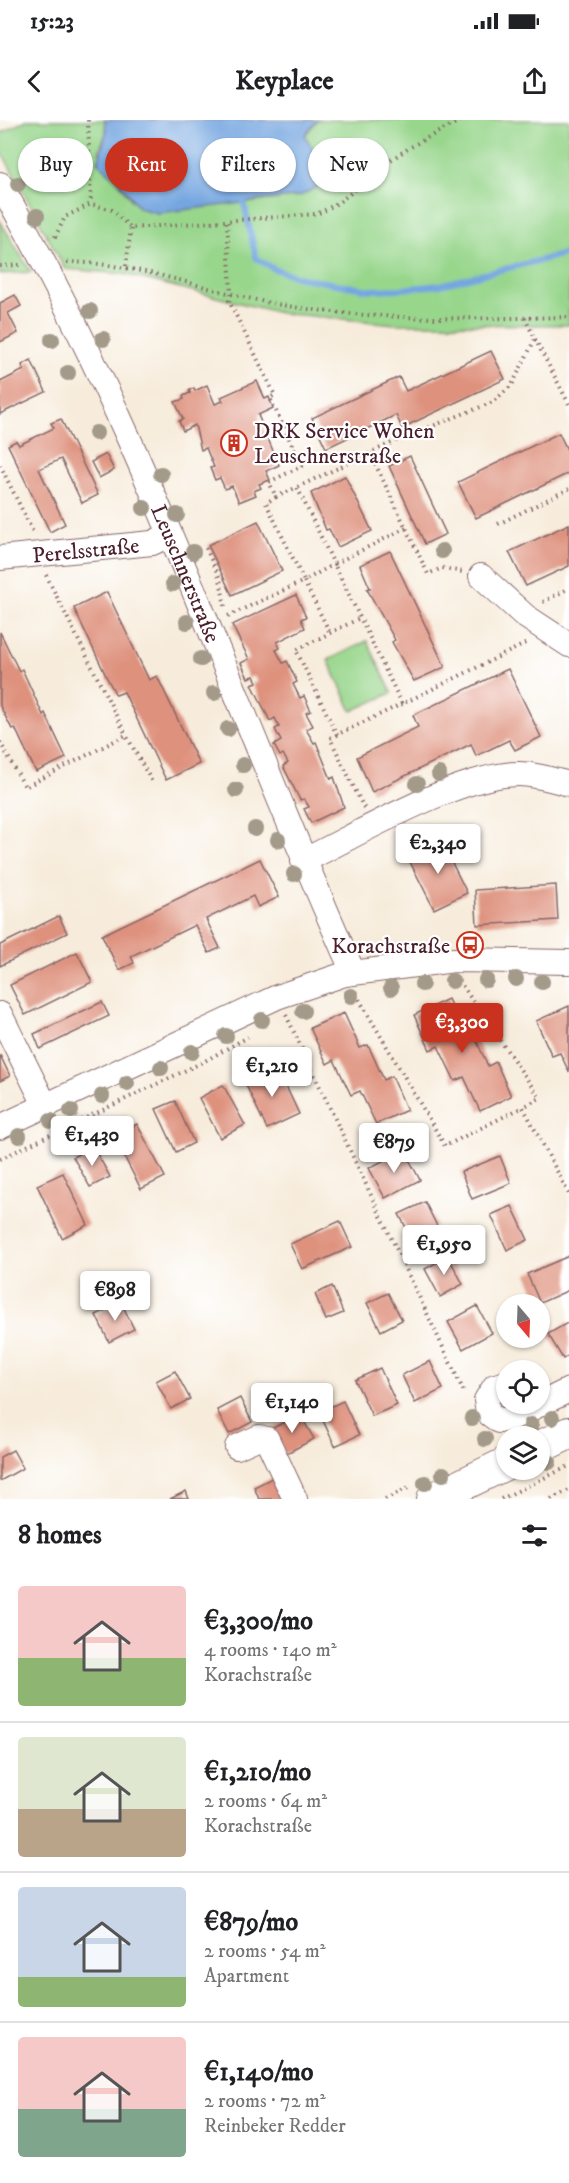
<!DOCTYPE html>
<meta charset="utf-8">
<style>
body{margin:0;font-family:"IM FELL DW Pica",serif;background:#f2f2f2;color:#202124;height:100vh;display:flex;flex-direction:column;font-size:22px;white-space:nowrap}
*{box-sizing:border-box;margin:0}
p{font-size:20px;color:#757577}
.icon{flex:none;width:33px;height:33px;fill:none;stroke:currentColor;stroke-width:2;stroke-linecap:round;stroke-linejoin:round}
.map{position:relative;height:1379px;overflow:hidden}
.drawer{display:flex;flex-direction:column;background:#fff;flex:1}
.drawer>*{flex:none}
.hud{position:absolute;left:18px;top:18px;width:534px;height:54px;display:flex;gap:12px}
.needle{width:39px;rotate:161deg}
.buttons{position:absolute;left:496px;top:1174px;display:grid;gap:12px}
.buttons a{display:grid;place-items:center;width:54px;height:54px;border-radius:50%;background:#fff;box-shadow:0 2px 4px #0004;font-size:30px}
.price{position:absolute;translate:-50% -51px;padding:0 14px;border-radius:6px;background:#fff;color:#222;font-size:20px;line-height:39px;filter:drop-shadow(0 2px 3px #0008)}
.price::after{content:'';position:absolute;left:50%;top:36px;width:18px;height:14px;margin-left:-9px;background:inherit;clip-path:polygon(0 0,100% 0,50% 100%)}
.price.selected{background:#c8321e;color:#fff}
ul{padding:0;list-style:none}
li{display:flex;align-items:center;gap:18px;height:150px;padding:0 18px}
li+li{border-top:2px solid #e0e0e0}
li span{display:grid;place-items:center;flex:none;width:168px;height:120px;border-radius:6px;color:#555}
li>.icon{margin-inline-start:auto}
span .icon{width:72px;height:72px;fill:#fffc;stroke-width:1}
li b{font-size:26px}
h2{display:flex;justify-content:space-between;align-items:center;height:72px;padding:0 18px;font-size:26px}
.tag{padding:0 21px;border-radius:27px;background:#fff;box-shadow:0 2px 4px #0004;font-size:21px;line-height:54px}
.tag.selected{background:#c8321e;color:#fff}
.status{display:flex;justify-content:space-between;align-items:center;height:42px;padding:0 30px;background:#fff;direction:ltr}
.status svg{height:16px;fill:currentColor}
header{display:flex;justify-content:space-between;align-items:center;height:78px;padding:0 18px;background:#fff;font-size:27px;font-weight:700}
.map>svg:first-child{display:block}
.green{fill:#98d68c;stroke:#717a5c;stroke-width:1.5}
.water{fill:#75a6e0;stroke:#606286;stroke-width:1.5}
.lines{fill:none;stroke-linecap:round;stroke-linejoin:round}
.stream{stroke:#75a6e0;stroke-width:6}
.building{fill:#de917d}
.minor-casing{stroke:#876769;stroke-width:26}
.major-casing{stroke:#876769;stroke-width:34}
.path{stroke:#876769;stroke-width:4;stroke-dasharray:1.5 4.5;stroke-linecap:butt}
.minor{stroke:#fff;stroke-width:24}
.major{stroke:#fff;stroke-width:32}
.tree{fill:#a49a8a}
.labels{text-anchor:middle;stroke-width:4.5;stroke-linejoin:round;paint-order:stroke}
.poi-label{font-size:22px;fill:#4a1f2b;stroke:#fff;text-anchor:start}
.street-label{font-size:22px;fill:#4a1f2b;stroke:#fff}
</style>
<div class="status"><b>15:23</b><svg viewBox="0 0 49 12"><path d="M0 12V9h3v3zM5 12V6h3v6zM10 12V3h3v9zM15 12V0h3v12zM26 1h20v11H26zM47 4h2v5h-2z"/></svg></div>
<header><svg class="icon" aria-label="back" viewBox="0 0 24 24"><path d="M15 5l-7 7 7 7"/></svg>Keyplace<svg class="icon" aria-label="share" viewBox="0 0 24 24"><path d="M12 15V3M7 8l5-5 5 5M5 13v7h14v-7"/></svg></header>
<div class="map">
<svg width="569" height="1379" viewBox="0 0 569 1379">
<rect width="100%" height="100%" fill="#fff"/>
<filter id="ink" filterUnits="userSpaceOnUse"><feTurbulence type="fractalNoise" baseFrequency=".0167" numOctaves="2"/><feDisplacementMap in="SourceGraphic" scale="12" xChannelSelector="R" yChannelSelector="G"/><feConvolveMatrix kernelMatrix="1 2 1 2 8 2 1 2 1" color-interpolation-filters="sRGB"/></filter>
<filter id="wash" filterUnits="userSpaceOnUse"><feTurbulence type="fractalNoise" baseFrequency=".008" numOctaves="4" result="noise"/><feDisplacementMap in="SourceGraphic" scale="24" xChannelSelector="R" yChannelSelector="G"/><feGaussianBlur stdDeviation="1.35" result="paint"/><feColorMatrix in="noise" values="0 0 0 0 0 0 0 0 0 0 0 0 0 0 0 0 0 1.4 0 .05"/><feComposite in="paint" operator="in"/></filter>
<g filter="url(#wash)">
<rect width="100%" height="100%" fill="#f7ecdb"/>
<g class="green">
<path d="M26,0h79l1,13 -7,18 8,21 10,7 15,22 112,2 56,-7 13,-46 -8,-15 12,-15h252v205l-174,-1 -115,-11 -156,-39 -59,-5 -65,-120v-15z"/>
<path d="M0,101l31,51 -31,2z"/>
<path d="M367,521l25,52 -40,18 -24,-51z"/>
</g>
<path class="water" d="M105,0h212l-12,15 8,15 4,37 -17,9 -143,17 -18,-5 -22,-29 -19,-16 8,-30z"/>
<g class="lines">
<path class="stream" d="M244,83l12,55 18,11 28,9 68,12 31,-1 39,-4 129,-32"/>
</g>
<g id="blocks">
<g class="building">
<path d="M15,175l6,11 -13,7 10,20 -18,9v-39z"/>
<path d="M491,231l14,28 -103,49 -6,-13 -70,33 -14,-30 87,-41 7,14z"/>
<path d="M31,240l15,32 -46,22v-32l24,-12 -2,-5z"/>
<path d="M257,261l8,18 4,-2 4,11 -15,7 21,50 -13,6 4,9 -11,4 2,4 -7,3 2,4 -17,7 -7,-16 -7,3 -5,-11 -5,2 -5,-12 4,-1 -8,-19 -5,2 -6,-25 -12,6 -4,-10 4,-2 -8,-17 9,-3 -1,-3 7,-3 -1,-3 5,-2 1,3 12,-6 8,19 8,-3 -2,-4z"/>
<path d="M61,299l37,76 -16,8 -21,-44 -22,10 26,55 -15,8 -42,-87 8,-4 3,4 35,-17 -3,-5z"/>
<path d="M559,313l10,21v19l-93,45 -18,-36z"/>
<path d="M106,334l8,16 -15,8 -8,-16z"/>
<path d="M410,336l36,78 -21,10 -36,-78z"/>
<path d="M345,356l27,55 -34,16 -9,-18 -3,1 -15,-37z"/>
<path d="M258,401l24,50 -50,24 -24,-50z"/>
<path d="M569,404v42l-43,20 -17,-34z"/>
<path d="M390,431l55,116 -31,14 -22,-39 3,-2 -28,-51 3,-1 -10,-23z"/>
<path d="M107,472l42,88 8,-4 42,88 -33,16 -42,-88 -8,3 -9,-17 -33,-70z"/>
<path d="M296,475l10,22 -5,2 4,9 -28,14 3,6 -4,2 7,13 4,-2 10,21 -4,2 7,14 4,-2 7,15 -5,2 7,13 -7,3 8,14 2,-1 15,37 3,-2 10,30 -33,16 -7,-14 5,-2 -5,-8 -4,1 -17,-34 5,-3 -5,-9 -3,2 -6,-11 7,-4 -6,-12 4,-2 -4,-9 -5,3 -18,-37 5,-2 -3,-6 -6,2 -7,-15 8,-4 -17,-34z"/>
<path d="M0,512l19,39 3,-2 21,46 2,-2 21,45 -30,14 -21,-44 -3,1 -12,-23z"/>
<path d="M508,549l33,68 -26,13 -6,-10 -33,16 -5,-12 -99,48 -15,-35 61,-30 -5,-12z"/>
<path d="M441,721l26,52 -33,16 -26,-51z"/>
<path d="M260,739l19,38 -21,10 -5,-11 -47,23 14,29 -11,5 -14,-28 -64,31 3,7 -15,7 -17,-35z"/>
<path d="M556,765l2,35 -81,5 -2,-35z"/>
<path d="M59,796l8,17 -67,33v-21z"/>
<path d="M77,832l15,30 -67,33 -15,-30z"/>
<path d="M448,879l17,36 7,-4 16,35 8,-4 15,34 -31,15 -16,-34 -9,4 -17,-35 -8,4 -16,-35z"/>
<path d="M102,882l7,14 -69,33 -6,-15z"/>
<path d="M569,886v66l-9,-19 -8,3 -16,-35z"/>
<path d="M344,893l16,35 8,-3 16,35 8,-4 15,34 -31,14 -16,-33 -9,4 -17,-35 -7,4 -17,-36z"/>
<path d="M0,935l10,21 -10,5z"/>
<path d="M277,947l22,47 -32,15 -22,-46z"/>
<path d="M223,965l22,40 -25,13 -21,-40z"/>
<path d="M175,981l19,42 -18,9 -20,-43z"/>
<path d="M137,1004l28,53 -24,12 -27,-52z"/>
<path d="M93,1026l17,31 -20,10 -17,-30z"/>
<path d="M404,1030l16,30 -35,18 -16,-30z"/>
<path d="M500,1036l11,27 -39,16 -11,-27z"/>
<path d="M63,1053l25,52 -26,13 -25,-53z"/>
<path d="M425,1082l12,24 -25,13 -13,-25z"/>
<path d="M512,1086l16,34 -21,10 -16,-35z"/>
<path d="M340,1101l12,26 -50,22 -12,-25z"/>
<path d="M448,1136l15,28 -23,13 -15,-28z"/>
<path d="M569,1136v34l-29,13 -13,-29z"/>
<path d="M332,1166l11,27 -17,7 -11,-26z"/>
<path d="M388,1173l14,27 -21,11 -14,-28z"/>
<path d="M121,1182l13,27 -25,13 -13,-27z"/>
<path d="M477,1186l15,27 -29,16 -15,-27z"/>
<path d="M569,1202v33l-6,4 -15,-25z"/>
<path d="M430,1241l13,28 -28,14 -13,-28z"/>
<path d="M380,1248l17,37 -25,11 -17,-36z"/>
<path d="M175,1251l15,28 -19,10 -15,-28z"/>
<path d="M240,1278l12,24 -23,12 -12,-24z"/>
<path d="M343,1281l16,34 -24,11 -16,-34z"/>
<path d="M300,1294l14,25 -29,15 -14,-25z"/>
<path d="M13,1330l10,18 -23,13v-24z"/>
<path d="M274,1357l10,22h-25l-5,-12z"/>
<path d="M186,1371l3,8h-19z"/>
</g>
</g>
</g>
<g filter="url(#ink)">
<use href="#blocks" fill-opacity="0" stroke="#876769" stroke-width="1.5"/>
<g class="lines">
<defs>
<g id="minor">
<path id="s1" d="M0,64c145,249 235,526 353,788"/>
<path id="s2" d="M0,438l152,-15 18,-8"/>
<path d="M481,456l44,40 44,29"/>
<path d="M303,741c56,-27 156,-87 216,-87 16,0 34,6 50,10"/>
<path d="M0,894l45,91"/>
<path d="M0,1007l277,-130 68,-23 109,-14 115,2"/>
<path d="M507,1263l-12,3 -9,14 2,13 11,8 13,-3 57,-28"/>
<path d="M237,1327l22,-10 8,2 28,60"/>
</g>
<g id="major">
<path d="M540,1327l29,-14"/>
<path d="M433,1379l74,-36"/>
</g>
</defs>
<use href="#minor" class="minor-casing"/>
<use href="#major" class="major-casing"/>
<g class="path">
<path d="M88,0l3,84"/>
<path d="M227,102l4,70 -2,9 46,94 -5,3 32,68 -33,16 7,15 124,-58 93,-37 19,-17 23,-46 -10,-21"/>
<path d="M55,117l10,-20 26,-13 21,6 19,18 185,-14c31,-12 49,-36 76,-55 22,-15 46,-27 70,-39"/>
<path d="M67,142c74,1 142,30 214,43 94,16 193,14 288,12"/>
<path d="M0,146l20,-1"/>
<path d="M126,146l5,-38"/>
<path d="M535,219l34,65"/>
<path d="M370,333l58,121 14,-6 21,4"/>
<path d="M0,345l34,69"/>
<path d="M276,377l-10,6 38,78 30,-17 -37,-77"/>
<path d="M498,404l71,-35"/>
<path d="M406,408l-72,36 68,140 127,-62"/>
<path d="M206,428l14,31 5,27"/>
<path d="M46,455l80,160"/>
<path d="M543,482l26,-14"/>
<path d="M228,496l76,-35 26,52"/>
<path d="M337,615l-41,-85 64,-32"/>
<path d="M0,622l25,45 101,-52 26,47"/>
<path d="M364,688l-34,-70 72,-34"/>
<path d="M459,861l81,117 -17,9 46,87"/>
<path d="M356,874l89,152 78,-39"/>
<path d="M286,895l179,379"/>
<path d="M0,1039l203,-97 45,-25"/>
<path d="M385,1379l25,-12"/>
<path d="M501,1379l68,-33"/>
<path d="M551,1379l18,-9"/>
</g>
<use href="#minor" class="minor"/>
<use href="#major" class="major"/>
</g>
<g class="tree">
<circle cx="18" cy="64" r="8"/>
<circle cx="37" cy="96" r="8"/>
<circle cx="90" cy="191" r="8"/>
<circle cx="103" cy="219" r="8"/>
<circle cx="52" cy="220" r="8"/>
<circle cx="68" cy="253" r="8"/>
<circle cx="96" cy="313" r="8"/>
<circle cx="161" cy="354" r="8"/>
<circle cx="144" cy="388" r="8"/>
<circle cx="177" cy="395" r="8"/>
<circle cx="442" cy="431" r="8"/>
<circle cx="193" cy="432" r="8"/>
<circle cx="173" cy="464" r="8"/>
<circle cx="187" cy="502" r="8"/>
<circle cx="201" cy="539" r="8"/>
<circle cx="214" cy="573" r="8"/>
<circle cx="228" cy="609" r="8"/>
<circle cx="243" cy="645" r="8"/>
<circle cx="439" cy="654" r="8"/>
<circle cx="417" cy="664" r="8"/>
<circle cx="236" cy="670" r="8"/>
<circle cx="255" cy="709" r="8"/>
<circle cx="278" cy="720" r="8"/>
<circle cx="294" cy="754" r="8"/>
<circle cx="516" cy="859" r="8"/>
<circle cx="486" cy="860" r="8"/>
<circle cx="452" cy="861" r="8"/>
<circle cx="542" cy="862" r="8"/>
<circle cx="422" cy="864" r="8"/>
<circle cx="391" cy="868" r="8"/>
<circle cx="351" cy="876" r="8"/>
<circle cx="303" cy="891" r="8"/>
<circle cx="262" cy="900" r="8"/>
<circle cx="226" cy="916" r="8"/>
<circle cx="192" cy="932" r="8"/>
<circle cx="161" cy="948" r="8"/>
<circle cx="127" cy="963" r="8"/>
<circle cx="102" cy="976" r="8"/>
<circle cx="71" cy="991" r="8"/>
<circle cx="51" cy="1001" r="8"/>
<circle cx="19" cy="1016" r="8"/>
<circle cx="472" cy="1298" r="8"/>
<circle cx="552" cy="1298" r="8"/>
<circle cx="531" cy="1305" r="8"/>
<circle cx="485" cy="1319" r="8"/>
<circle cx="549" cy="1342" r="8"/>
<circle cx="443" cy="1354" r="8"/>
<circle cx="425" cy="1363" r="8"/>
</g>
</g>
<defs>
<symbol id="building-ring" viewBox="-11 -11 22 22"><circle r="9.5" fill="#fff" stroke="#c8321e" stroke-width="1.5"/><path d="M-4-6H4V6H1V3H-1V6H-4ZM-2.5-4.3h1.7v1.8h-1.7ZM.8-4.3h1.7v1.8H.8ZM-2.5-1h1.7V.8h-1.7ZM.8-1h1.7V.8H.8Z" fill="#c8321e"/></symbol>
<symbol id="bus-ring" viewBox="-11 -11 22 22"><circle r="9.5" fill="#fff" stroke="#c8321e" stroke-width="1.5"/><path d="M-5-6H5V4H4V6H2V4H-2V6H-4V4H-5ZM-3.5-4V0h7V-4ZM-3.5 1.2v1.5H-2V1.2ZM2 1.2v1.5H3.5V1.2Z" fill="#c8321e"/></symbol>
</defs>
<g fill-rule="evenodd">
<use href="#building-ring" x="219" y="308" width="30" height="30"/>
<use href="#bus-ring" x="455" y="810" width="30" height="30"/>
</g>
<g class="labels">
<g class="poi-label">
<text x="254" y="318">DRK Service Wohen<tspan x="254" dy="25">Leuschnerstraße</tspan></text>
<text x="450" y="833" text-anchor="end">Korachstraße</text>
</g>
<g class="street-label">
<text dy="8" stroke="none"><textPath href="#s2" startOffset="86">Perelsstraße</textPath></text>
<text dy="8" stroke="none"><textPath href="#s1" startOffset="432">Leuschnerstraße</textPath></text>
</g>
</g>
</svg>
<div class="buttons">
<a><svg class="needle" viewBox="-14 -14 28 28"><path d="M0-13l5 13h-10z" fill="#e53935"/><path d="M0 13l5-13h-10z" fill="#757577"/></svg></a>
<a><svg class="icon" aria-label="locate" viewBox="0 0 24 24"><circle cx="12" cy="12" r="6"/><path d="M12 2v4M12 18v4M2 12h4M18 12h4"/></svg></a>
<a><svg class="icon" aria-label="layers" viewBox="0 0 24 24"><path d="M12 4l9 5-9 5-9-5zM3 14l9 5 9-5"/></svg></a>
</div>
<b class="price" style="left:438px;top:755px">€2,340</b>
<b class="price selected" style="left:462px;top:934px">€3,300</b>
<b class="price" style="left:272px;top:978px">€1,210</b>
<b class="price" style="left:92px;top:1047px">€1,430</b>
<b class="price" style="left:394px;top:1054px">€879</b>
<b class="price" style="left:444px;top:1156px">€1,950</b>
<b class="price" style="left:115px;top:1202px">€898</b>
<b class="price" style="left:292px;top:1314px">€1,140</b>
<div class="hud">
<a class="tag">Buy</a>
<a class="tag selected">Rent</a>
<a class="tag">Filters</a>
<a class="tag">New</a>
</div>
</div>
<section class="drawer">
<h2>8 homes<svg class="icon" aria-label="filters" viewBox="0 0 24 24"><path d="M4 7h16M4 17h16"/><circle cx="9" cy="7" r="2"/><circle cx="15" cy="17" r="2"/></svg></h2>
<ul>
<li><span style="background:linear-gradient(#f6c9c9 60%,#8fb573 0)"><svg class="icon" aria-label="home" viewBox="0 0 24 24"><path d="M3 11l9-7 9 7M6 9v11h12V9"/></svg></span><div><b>€3,300/mo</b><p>4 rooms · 140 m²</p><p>Korachstraße</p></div></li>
<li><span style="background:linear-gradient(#dfe7d0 60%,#b9a48a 0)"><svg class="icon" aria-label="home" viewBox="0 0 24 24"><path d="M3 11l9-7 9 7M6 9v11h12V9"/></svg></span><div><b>€1,210/mo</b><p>2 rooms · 64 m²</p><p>Korachstraße</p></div></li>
<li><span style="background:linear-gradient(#c9d6e8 75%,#8fb573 0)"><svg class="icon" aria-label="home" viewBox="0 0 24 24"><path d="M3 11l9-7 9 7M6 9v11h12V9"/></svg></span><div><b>€879/mo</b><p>2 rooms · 54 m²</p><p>Apartment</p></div></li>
<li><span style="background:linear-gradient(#f6c9c9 60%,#7fa58c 0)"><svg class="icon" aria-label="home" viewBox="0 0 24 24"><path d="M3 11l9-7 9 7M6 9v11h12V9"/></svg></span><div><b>€1,140/mo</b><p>2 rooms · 72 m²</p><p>Reinbeker Redder</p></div></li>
</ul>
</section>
